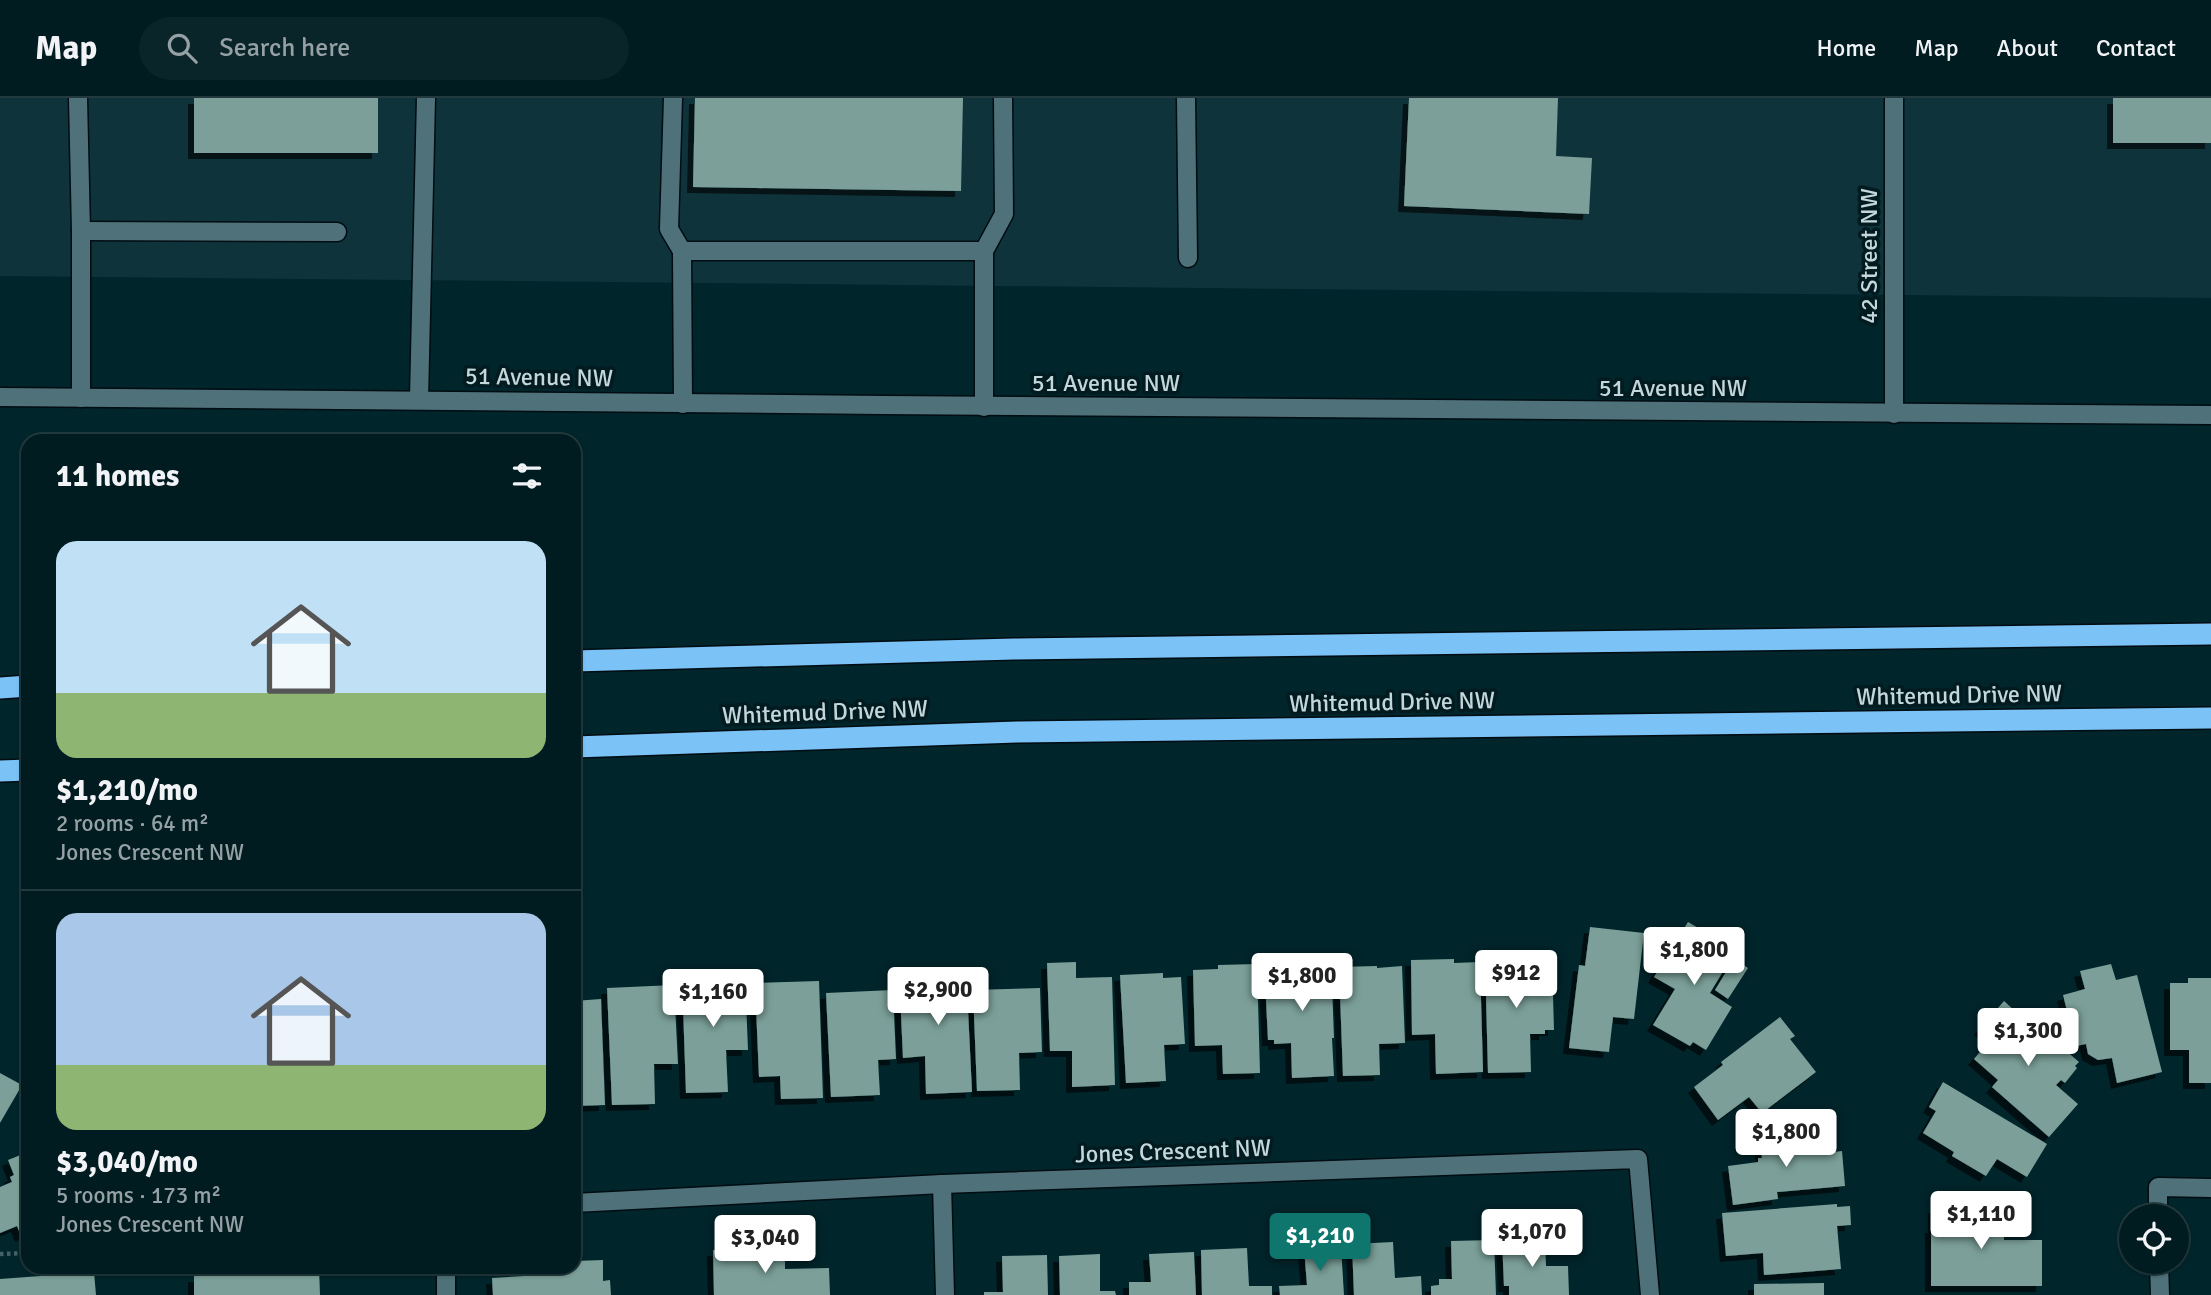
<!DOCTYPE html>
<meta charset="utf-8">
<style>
body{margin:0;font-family:Signika,sans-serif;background:#0a2529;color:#f1f3f6;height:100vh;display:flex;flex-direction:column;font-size:26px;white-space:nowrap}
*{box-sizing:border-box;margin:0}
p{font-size:23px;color:#95a1a5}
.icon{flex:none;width:38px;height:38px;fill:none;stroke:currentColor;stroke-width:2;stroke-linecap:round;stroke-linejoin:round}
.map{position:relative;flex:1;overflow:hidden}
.drawer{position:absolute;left:21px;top:336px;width:560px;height:840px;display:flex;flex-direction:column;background:#001c20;border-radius:21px;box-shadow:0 2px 5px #0004,0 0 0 2px #223a3e}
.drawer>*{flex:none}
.buttons{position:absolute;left:2119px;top:1106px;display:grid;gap:14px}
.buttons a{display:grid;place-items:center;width:70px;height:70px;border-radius:50%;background:#001c20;box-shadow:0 2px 5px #0004,0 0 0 2px #223a3e;font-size:35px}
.price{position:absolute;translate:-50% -60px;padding:0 16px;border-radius:7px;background:#fff;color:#222;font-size:23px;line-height:46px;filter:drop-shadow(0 2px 4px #0008)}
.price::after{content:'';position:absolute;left:50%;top:42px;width:21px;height:16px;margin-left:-10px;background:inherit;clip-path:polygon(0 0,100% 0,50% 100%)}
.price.on{background:#0f766e;color:#fff}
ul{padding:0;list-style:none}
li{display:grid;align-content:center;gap:14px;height:371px;padding:0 35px}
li+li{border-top:2px solid #223a3e}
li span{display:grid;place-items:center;height:217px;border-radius:21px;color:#555}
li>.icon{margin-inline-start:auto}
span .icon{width:126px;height:126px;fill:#fffc;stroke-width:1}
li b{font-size:30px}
h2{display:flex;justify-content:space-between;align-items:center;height:84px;padding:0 35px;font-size:30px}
header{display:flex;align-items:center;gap:42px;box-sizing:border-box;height:98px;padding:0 35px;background:#001c20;border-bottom:2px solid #223a3e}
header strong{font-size:33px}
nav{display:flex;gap:38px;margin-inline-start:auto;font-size:24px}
.search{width:490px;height:63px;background:#0a2529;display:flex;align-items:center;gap:18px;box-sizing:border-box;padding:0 24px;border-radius:38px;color:#95a1a5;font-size:26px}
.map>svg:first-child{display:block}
.built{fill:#0f333a}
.building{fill:#7ba099;filter:url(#shadow)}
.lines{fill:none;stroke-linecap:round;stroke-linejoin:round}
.service-casing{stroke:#000d12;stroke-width:21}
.minor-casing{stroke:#000d12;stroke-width:21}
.motorway-casing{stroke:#000d12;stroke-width:24}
.path{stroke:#436267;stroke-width:4.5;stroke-dasharray:3.5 3.5;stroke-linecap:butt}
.service{stroke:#4f727a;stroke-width:18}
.minor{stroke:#4f727a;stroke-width:18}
.motorway{stroke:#7bc2f6;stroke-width:21}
.labels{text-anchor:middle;stroke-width:7;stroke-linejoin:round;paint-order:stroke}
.street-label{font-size:24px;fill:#c3d6da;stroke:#011b20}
</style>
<header>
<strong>Map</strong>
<div class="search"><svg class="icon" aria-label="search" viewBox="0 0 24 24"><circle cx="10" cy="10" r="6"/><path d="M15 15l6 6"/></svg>Search here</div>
<nav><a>Home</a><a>Map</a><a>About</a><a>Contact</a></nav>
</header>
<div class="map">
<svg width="2211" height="1197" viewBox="0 0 2211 1197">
<defs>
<filter id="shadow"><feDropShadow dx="-6" dy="6" stdDeviation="0" flood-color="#0009"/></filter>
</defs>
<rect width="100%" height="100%" fill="#00252b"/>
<path class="built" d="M0,0h2211v200l-2211,-22z"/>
<g class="building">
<rect x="194" y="0" width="184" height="55"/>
<path d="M695,0h268l-2,93 -268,-4z"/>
<path d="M1409,0h149l-2,58 36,2 -3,56 -185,-8z"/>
<rect x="2113" y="0" width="98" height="45"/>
<path d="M1688,824l48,28 -26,43 22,14 -26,43 -13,-8 -3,4 -37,-21 22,-36 -21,-12z"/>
<path d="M1590,829l54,6 -10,86 -21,-2 -4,35 -40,-4 10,-83 6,1z"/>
<path d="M1526,858v5l26,-1 2,70h-9v4h-15l1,38 -43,1 -3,-115z"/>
<path d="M1331,859l3,81h-2l2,38 -42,2 -1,-35 -17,1v-4h-6l-4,-80z"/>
<path d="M1454,861v4l26,-1 3,110 -47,2 -1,-40 -23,1 -1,-75z"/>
<path d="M1734,861l14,9 -20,31 -13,-9z"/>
<path d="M1076,864v16l36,-1 3,108 -43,2v-36h-22l-3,-88z"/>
<path d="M1257,866l3,109 -37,1 -1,-29 -27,1 -2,-76 25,-1v-4z"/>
<path d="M2111,866l5,16 21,-5 25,97 -45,11 -5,-25 -14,2 -10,-6 -2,-10 -10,2 -13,-51 22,-6 -5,-18z"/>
<path d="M1377,868v2l25,-2 3,77 -26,1 1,31 -37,1 -4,-109z"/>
<path d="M966,870l6,124 -46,2 -1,-38 -22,2 -4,-87z"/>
<path d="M1163,875v5l18,-1 4,67 -21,1 2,36 -40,2 -6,-108z"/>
<path d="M745,877l3,75h-22l2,42 -42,1 -4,-116z"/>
<path d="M2188,880h23v105h-22v-33h-19v-67h18z"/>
<path d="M819,883l4,117 -42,1 -1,-23 -21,1 -4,-94z"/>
<path d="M674,887l4,79h-24l1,40 -43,1 -5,-117z"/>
<path d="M1040,890l2,64 -23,1 1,37 -43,1 -4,-101z"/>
<path d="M893,892l3,69 -18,1 2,35 -49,2 -5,-104z"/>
<path d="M601,901l4,106 -31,1v-105z"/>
<path d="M2004,903l11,10 3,-2 61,53 -4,4 2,2 -12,15 -4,-3 -5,5 22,19 -29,33 -57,-50 6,-7 -24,-21 18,-21 -12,-9z"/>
<path d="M1780,919l15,19 -5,3 26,33 -54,41 -13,-16 -31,23 -24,-33 29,-22 -2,-3z"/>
<path d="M0,975l22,12 -22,38z"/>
<path d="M1943,984l104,62 -20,33 -30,-18 -11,17 -34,-20 2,-4 -31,-19 13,-22 -7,-4z"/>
<path d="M1814,1032l2,24 26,-3 3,35 -68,6 1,7 -45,6 -5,-39 30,-4v-4h4l-2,-13 7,-11z"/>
<path d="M28,1054v81l-7,3 -4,-10 -17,7v-46l12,-5 -2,-5 4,-2 -6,-15z"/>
<path d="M1837,1106v3l13,-1 1,19 -14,1 4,43 -77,6 -1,-22 -37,3 -4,-43z"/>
<path d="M1934,1109h70v33h38v46h-111v-59h3z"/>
<path d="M1545,1139l1,29h22l1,29h-60v-9h-5l-2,-47z"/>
<path d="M1494,1142l2,55h-65v-9l8,-1v-6h13l-1,-38z"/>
<path d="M1393,1144l2,36 26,-2 1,19h-68l-2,-51z"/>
<path d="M1341,1148l3,49h-64l-1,-9 28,-1 -3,-37z"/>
<path d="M785,1150v21l44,-1 1,27h-116l-1,-45z"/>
<path d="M1247,1150l2,38h23v9h-70l-1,-45z"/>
<path d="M1194,1154l2,43h-67v-13h22l-2,-28z"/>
<path d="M1100,1156v37h15l1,4h-56l-1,-39z"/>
<path d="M1047,1157l1,40h-64v-3h19l-1,-36z"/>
<path d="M603,1162v21l7,-1 1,15h-118l-1,-17 32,-2v-2h8v-7h42v-6z"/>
<path d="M211,1169h108l1,28h-126v-19h17z"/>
<path d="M94,1174l2,23h-96v-16z"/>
<path d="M1824,1185v12h-70v-11z"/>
</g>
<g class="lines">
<defs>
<g id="service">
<path d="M78,0l3,133v167"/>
<path d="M673,0l-4,131 13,22"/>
<path d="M1186,0l2,160"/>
<path d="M81,133l256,1"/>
<path d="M984,153l20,-37 -1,-116"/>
<path d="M419,301l7,-301"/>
<path d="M683,306l-1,-153h302v156"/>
</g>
<g id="minor">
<path d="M0,299c737,5 1474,16 2211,18"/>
<path d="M1894,316v-316"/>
<path d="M942,1086l3,111"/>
<path d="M574,1105l368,-19 696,-25 12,136"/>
<path d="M2158,1118v-29l53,1"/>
<path d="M2159,1164l1,33"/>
<path d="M446,1197v-28"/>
</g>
<g id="motorway">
<path d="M574,563l440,-12 1197,-15"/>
<path d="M0,590l28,-2"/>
<path d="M574,649l443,-15 1194,-14"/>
<path d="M0,673l28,-1"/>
</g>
</defs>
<use href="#service" class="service-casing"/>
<use href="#minor" class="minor-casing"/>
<use href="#motorway" class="motorway-casing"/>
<path class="path" d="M0,1156l28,-1"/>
<use href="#service" class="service"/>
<use href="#minor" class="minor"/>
<use href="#motorway" class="motorway"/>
</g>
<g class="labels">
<g class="street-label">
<text transform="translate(1869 158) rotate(-90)" y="8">42 Street NW</text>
<text transform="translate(539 279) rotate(1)" y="8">51 Avenue NW</text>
<text x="1106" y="293">51 Avenue NW</text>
<text x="1673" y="298">51 Avenue NW</text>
<text transform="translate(1959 597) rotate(-1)" y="8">Whitemud Drive NW</text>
<text transform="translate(1392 604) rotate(-1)" y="8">Whitemud Drive NW</text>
<text transform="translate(825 614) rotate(-2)" y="8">Whitemud Drive NW</text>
<text transform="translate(1173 1053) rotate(-2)" y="8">Jones Crescent NW</text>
</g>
</g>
</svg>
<div class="buttons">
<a><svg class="icon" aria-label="locate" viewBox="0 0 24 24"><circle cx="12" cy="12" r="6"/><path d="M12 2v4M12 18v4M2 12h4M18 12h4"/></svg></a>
</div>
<b class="price" style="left:1694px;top:889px">$1,800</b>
<b class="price" style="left:1516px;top:912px">$912</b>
<b class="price" style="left:1302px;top:915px">$1,800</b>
<b class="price" style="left:938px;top:929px">$2,900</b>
<b class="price" style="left:713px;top:931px">$1,160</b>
<b class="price" style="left:2028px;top:970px">$1,300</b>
<b class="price" style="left:1786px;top:1071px">$1,800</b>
<b class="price" style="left:1981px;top:1153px">$1,110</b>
<b class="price" style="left:1532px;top:1171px">$1,070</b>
<b class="price on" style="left:1320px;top:1175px">$1,210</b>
<b class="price" style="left:765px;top:1177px">$3,040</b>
<section class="drawer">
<h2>11 homes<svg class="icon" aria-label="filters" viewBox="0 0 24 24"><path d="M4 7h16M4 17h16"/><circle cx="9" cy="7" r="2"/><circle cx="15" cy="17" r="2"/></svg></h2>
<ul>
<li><span style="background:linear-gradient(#bfe0f5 70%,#8fb573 0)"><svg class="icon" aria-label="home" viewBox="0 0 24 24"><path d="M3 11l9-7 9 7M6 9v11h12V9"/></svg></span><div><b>$1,210/mo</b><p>2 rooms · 64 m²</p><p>Jones Crescent NW</p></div></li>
<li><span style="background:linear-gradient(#a9c7e8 70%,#8fb573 0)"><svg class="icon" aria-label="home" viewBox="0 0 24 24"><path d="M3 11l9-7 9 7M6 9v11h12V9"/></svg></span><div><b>$3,040/mo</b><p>5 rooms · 173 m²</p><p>Jones Crescent NW</p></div></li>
</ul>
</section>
</div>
